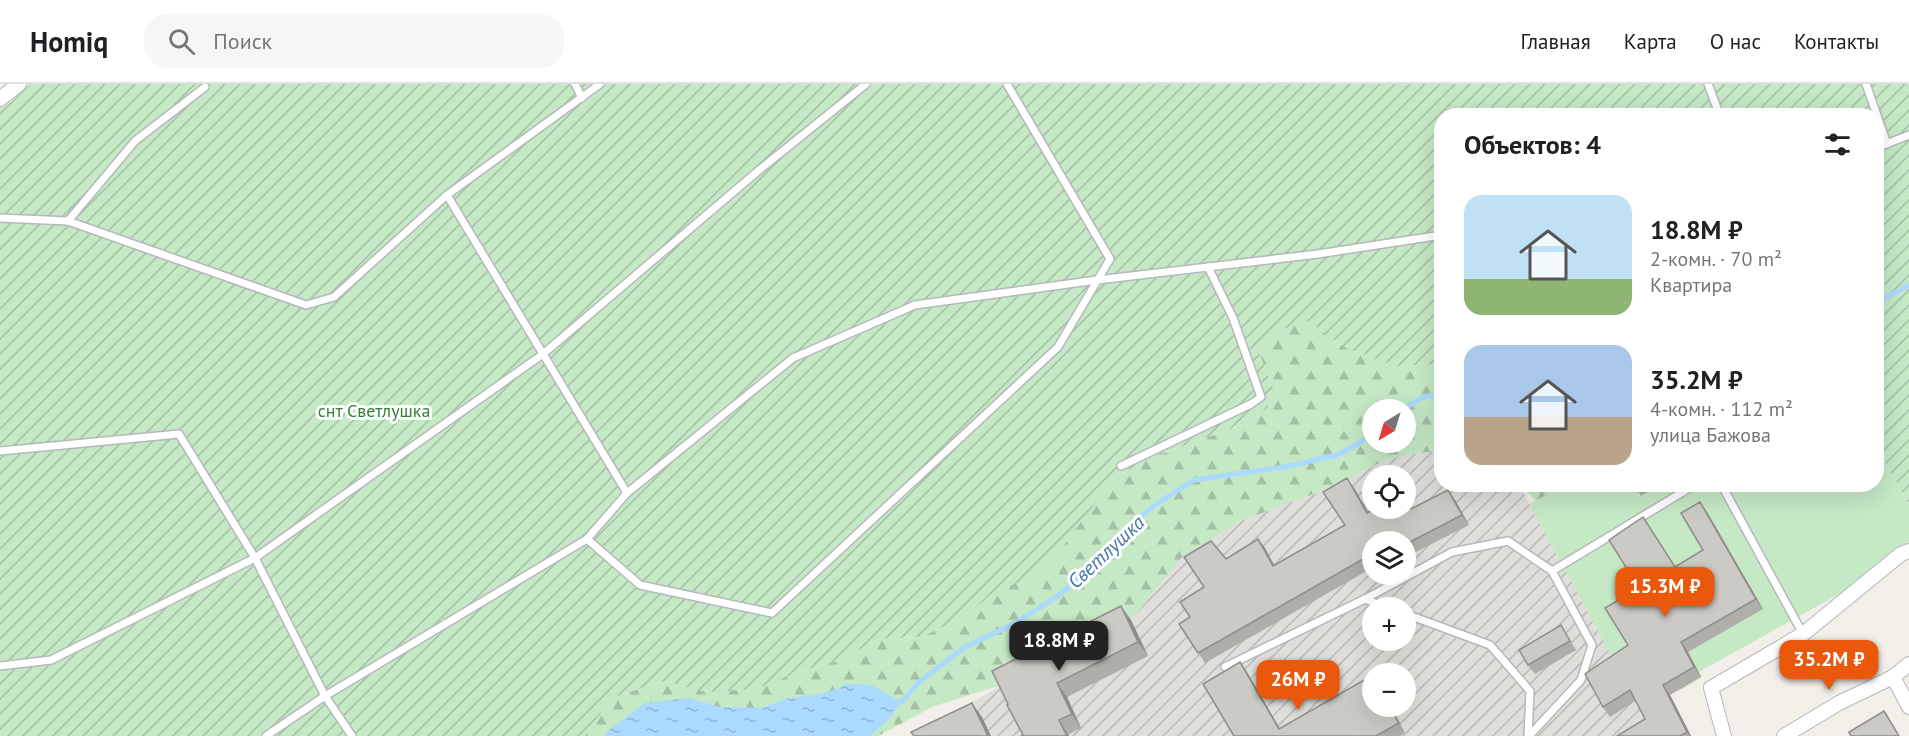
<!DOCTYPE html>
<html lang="ru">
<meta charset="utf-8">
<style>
body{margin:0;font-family:"PT Sans",sans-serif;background:#f6f6f6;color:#202124;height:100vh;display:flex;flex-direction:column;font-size:22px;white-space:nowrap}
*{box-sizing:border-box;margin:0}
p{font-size:20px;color:#757577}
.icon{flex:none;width:33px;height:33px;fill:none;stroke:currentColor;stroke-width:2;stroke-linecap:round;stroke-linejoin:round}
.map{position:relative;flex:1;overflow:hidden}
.drawer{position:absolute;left:1434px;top:24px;width:450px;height:384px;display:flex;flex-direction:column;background:#fff;border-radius:24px;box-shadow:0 6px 24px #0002}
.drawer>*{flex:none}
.needle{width:39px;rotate:218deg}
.buttons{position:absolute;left:1362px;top:315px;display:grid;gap:12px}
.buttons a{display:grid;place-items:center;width:54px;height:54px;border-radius:50%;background:#fff;box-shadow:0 6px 24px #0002;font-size:30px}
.price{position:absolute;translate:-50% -51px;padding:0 14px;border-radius:12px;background:#ea580c;color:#fff;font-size:20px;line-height:39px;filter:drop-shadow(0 2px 3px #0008)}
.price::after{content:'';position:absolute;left:50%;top:36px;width:18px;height:14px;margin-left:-9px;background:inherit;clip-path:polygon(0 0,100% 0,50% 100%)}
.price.on{background:#222;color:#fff}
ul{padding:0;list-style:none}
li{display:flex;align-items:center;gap:18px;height:150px;padding:0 30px}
li span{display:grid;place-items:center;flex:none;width:168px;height:120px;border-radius:18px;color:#555}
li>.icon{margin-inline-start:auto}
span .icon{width:72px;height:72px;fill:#fffc;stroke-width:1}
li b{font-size:26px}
h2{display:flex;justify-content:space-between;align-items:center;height:72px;padding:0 30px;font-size:26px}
header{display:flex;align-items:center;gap:36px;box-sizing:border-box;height:84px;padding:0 30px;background:#fff;border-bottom:2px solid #e0e0e0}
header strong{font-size:28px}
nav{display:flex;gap:33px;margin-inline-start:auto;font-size:21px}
.search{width:420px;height:54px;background:#f6f6f6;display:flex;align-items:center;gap:15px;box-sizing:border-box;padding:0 21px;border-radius:24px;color:#757577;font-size:22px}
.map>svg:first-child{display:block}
.industrial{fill:url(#industrial-furrows);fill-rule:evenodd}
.forest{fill:url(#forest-firs);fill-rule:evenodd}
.park{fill:#c5e8c5}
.garden{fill:url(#garden-furrows)}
.water{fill:url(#water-ripples)}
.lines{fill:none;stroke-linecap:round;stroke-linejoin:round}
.stream{stroke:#aadaff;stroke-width:5}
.lane-casing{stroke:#b5b8bc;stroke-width:10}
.street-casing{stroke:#b5b8bc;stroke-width:16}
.lane{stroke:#fff;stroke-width:7}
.street{stroke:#fff;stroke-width:14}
.wall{fill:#afaea9}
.shaded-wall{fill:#8f8d8a}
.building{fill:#cccac5;stroke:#8f8d8a;stroke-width:1.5}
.labels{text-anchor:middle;stroke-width:6;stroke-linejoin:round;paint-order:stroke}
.park-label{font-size:18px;fill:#348238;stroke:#fff}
.water-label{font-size:20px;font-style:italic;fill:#4174aa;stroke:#fff}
</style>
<header>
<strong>Homiq</strong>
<div class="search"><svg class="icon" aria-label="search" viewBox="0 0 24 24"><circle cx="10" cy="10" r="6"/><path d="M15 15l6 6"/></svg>Поиск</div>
<nav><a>Главная</a><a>Карта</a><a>О нас</a><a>Контакты</a></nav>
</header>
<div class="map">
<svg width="1909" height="652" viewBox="0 0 1909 652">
<defs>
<pattern id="industrial-furrows" width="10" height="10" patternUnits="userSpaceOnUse" patternTransform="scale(1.5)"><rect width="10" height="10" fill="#e0deda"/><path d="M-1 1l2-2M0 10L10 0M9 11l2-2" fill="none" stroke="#b9b8b5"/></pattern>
<pattern id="forest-firs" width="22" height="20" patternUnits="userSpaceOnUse" patternTransform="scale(1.5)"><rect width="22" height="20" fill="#c5e8c5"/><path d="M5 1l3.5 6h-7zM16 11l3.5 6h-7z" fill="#a3c0a4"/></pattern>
<pattern id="garden-furrows" width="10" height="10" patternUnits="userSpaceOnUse" patternTransform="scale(1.5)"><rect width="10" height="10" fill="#c5e8c5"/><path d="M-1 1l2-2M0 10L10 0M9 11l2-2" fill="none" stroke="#a3c0a4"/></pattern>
<pattern id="water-ripples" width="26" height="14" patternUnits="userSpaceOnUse" patternTransform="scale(1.5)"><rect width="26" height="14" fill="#aadaff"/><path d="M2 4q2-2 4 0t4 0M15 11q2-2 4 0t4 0" fill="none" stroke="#8eb4d2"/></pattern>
</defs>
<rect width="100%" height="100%" fill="#f1efe8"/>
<path class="industrial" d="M1426,368h15l1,32 78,1 9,19 89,163 73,69h-777l88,-51 129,-65 51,-63 59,-36 75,-28 72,-34zM1372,392h34v32h-34zM1372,458h34v32h-34zM1372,524h34v32h-34zM1372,590h34v32h-34z"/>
<g class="forest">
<path d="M1308,237l40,28 49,18 44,-4v89h-15l-38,7 -72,34 -75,28 -59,36 -51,63 -129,65 -68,21 -56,30h-293l26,-38 52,-17 45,11 94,-21 38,-11 40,-21 40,-2 45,-20 32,-28 38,-11 79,-100 39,-21 87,-32 35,-33 -16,-39 15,-21zM1372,326h34v32h-34z"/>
<path d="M1521,401h54l-37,18z"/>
</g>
<path class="park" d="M1877,365l32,55v51l-210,117 3,5 -22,13 -2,-4 -60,-19 -89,-163 36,-19 311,-1z"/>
<path class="garden" d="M30,0h1879v420l-32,-55 -1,-333h-434l-1,247 -44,4 -49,-18 -40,-28 -34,11 -15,21 16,39 -8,16 -27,17 -87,32 -39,21 -53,71 -26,29 -38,11 -32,28 -45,20 -40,2 -40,21 -38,11 -47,18 -47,3 -45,-11 -52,17 -26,38h-585v-629l11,-5z"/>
<path class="water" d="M847,600l24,1 31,17 -16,20 -16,14h-265l4,-6 36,-27 43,-5 32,9 41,1 28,-10 26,-3 22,-6z"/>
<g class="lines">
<g class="stream">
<path d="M1876,219l33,-18"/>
<path d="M1403,326c12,-9 23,-17 39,-15"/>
<path d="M895,619l7,-1 17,-20 46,-35 50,-24 40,-25 34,-28 32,-37 34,-28 39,-25 90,-13 53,-12 19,-10 16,-12"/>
</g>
<defs>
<g id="lane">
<path d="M575,0l7,14"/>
<path d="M1708,0l12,32"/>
<path d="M1866,0l21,60"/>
<path d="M1876,64l33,-13"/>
<path d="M447,111l180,298"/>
<path d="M0,134l68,3 238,84 28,-8 113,-102 153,-111"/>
<path d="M68,137l67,-80 70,-54"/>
<path d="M0,367l179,-17 76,124 70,138 27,40"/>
<path d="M1121,382l130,-62 10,-7 -28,-79 -25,-51"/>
<path d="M1721,400l82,150"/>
<path d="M587,455l53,46 132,28 286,-266 52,-88 -103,-175"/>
<path d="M1552,487l144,-87"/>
<path d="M1365,515l22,9"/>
<path d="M1406,530l84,31 40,46 -2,45"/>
<path d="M0,582l51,-6 204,-102 288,-204 215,-183 108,-87"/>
<path d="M1225,583l140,-68 87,-47 56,-11 44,30 40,74 -11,35 -52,56"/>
<path d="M266,652l59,-40 262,-157 40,-46 166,-135 122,-53 182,-25 221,-26 124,-19"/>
</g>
<g id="street">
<path d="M0,15l19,-15"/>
<path d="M1893,593l16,30"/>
<path d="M1724,652l-13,-48 92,-54 98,-80 8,-3"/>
<path d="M1784,652l55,-33 54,-26 16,-13"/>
</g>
</defs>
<use href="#lane" class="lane-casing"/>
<use href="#street" class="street-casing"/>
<use href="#lane" class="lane"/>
<use href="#street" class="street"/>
</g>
<g class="wall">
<path d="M1634,400h25l-18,12z"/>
<path d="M1354,404l14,24 41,-8 3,5 43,-9 14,25 -63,32v-15h-34v26l-167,95 -26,-39 11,-7 14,-30 54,-48 7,9 9,18 71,-41z"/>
<path d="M1707,428l56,97 -75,43 13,25 -31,18 21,41h-74l28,-17 -10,-18 -25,16 -7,-10 25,-62 47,-78 28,-17z"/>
<path d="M1131,536l17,36 -81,41 14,31 -12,6v2h-48l2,-1 -15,-31z"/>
<path d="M1561,541l15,25 -41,24 -7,-9z"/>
<path d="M1240,578l7,10 33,57 110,-23 15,27 -5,3h-166z"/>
</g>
<g class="shaded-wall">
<path d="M1347,394l7,10 20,34 -7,-9z"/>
<path d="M1448,406l7,10 14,25 -7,-10z"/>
<path d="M1700,418l7,10 56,97 -7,-10z"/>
<path d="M1258,455l7,9 15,28 -7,-10z"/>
<path d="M1121,522l10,14 17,36 -10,-14z"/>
<path d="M1681,558l7,10 13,25 -7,-10z"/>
<path d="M1240,578l7,10 37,64 -5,-7z"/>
<path d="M1057,599l10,14 14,31 -9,-14z"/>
<path d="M1663,601l7,10 21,41h-1l-3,-4z"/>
<path d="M972,619l10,14 9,19h-3z"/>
<path d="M1389,622h1l15,27 -6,-10z"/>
<path d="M1059,636l10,16h-2z"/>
</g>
<g class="building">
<path d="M1347,394l20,35 8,-5h31v-8l5,9 37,-19 14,25 -56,29v-2h-34v12l-174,99 -19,-29 11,-7 -10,-15 24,-15 -20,-30 27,-16 15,18 32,-20 15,27 72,-41 -22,-33z"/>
<path d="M1700,418l56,97 -75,43 13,25 -31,18 24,47 -7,4h-63l28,-17 -15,-29 -27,17 -18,-33 43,-29 -23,-37 34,-20 -30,-48 34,-23 32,50 28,-17 -22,-37z"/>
<path d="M1121,522l17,36 -81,41 15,31 -13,6 8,16h-46l2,-1 -16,-30 1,-1 -16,-33z"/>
<path d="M1561,541l9,16 -42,24 -9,-15z"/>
<path d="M1240,578l39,67 92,-53 1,3v27h17l10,17 -23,13h-142l-31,-52z"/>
<path d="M972,619l16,33h-74l-3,-4z"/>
<path d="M1884,627l15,25h-48l-2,-4z"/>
</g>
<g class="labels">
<g class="park-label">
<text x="374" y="333">снт Светлушка</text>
</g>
<g class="water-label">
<text transform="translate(1106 468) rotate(-43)" y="7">Светлушка</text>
</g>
</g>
</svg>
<div class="buttons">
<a><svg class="needle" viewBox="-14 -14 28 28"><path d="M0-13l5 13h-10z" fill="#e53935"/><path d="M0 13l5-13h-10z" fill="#757577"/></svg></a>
<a><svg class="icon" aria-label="locate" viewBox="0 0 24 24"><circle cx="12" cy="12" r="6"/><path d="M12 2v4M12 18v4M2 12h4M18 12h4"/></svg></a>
<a><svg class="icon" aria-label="layers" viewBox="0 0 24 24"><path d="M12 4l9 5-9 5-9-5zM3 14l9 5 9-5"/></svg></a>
<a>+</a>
<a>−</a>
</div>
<b class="price" style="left:1665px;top:534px">15.3M ₽</b>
<b class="price on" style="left:1059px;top:588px">18.8M ₽</b>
<b class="price" style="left:1829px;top:607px">35.2M ₽</b>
<b class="price" style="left:1298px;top:627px">26M ₽</b>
<section class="drawer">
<h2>Объектов: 4<svg class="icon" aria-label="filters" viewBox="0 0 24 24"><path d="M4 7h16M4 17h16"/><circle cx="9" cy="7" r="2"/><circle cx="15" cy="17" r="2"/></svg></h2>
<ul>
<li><span style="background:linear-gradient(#bfe0f5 70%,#8fb573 0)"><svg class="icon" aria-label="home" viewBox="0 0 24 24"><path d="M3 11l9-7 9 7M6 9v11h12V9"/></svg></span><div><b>18.8M ₽</b><p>2-комн. · 70 m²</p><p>Квартира</p></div></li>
<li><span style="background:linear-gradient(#a9c7e8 60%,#b9a48a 0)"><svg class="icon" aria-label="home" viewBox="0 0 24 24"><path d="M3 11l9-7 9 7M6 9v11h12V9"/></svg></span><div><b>35.2M ₽</b><p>4-комн. · 112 m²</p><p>улица Бажова</p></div></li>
</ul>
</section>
</div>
